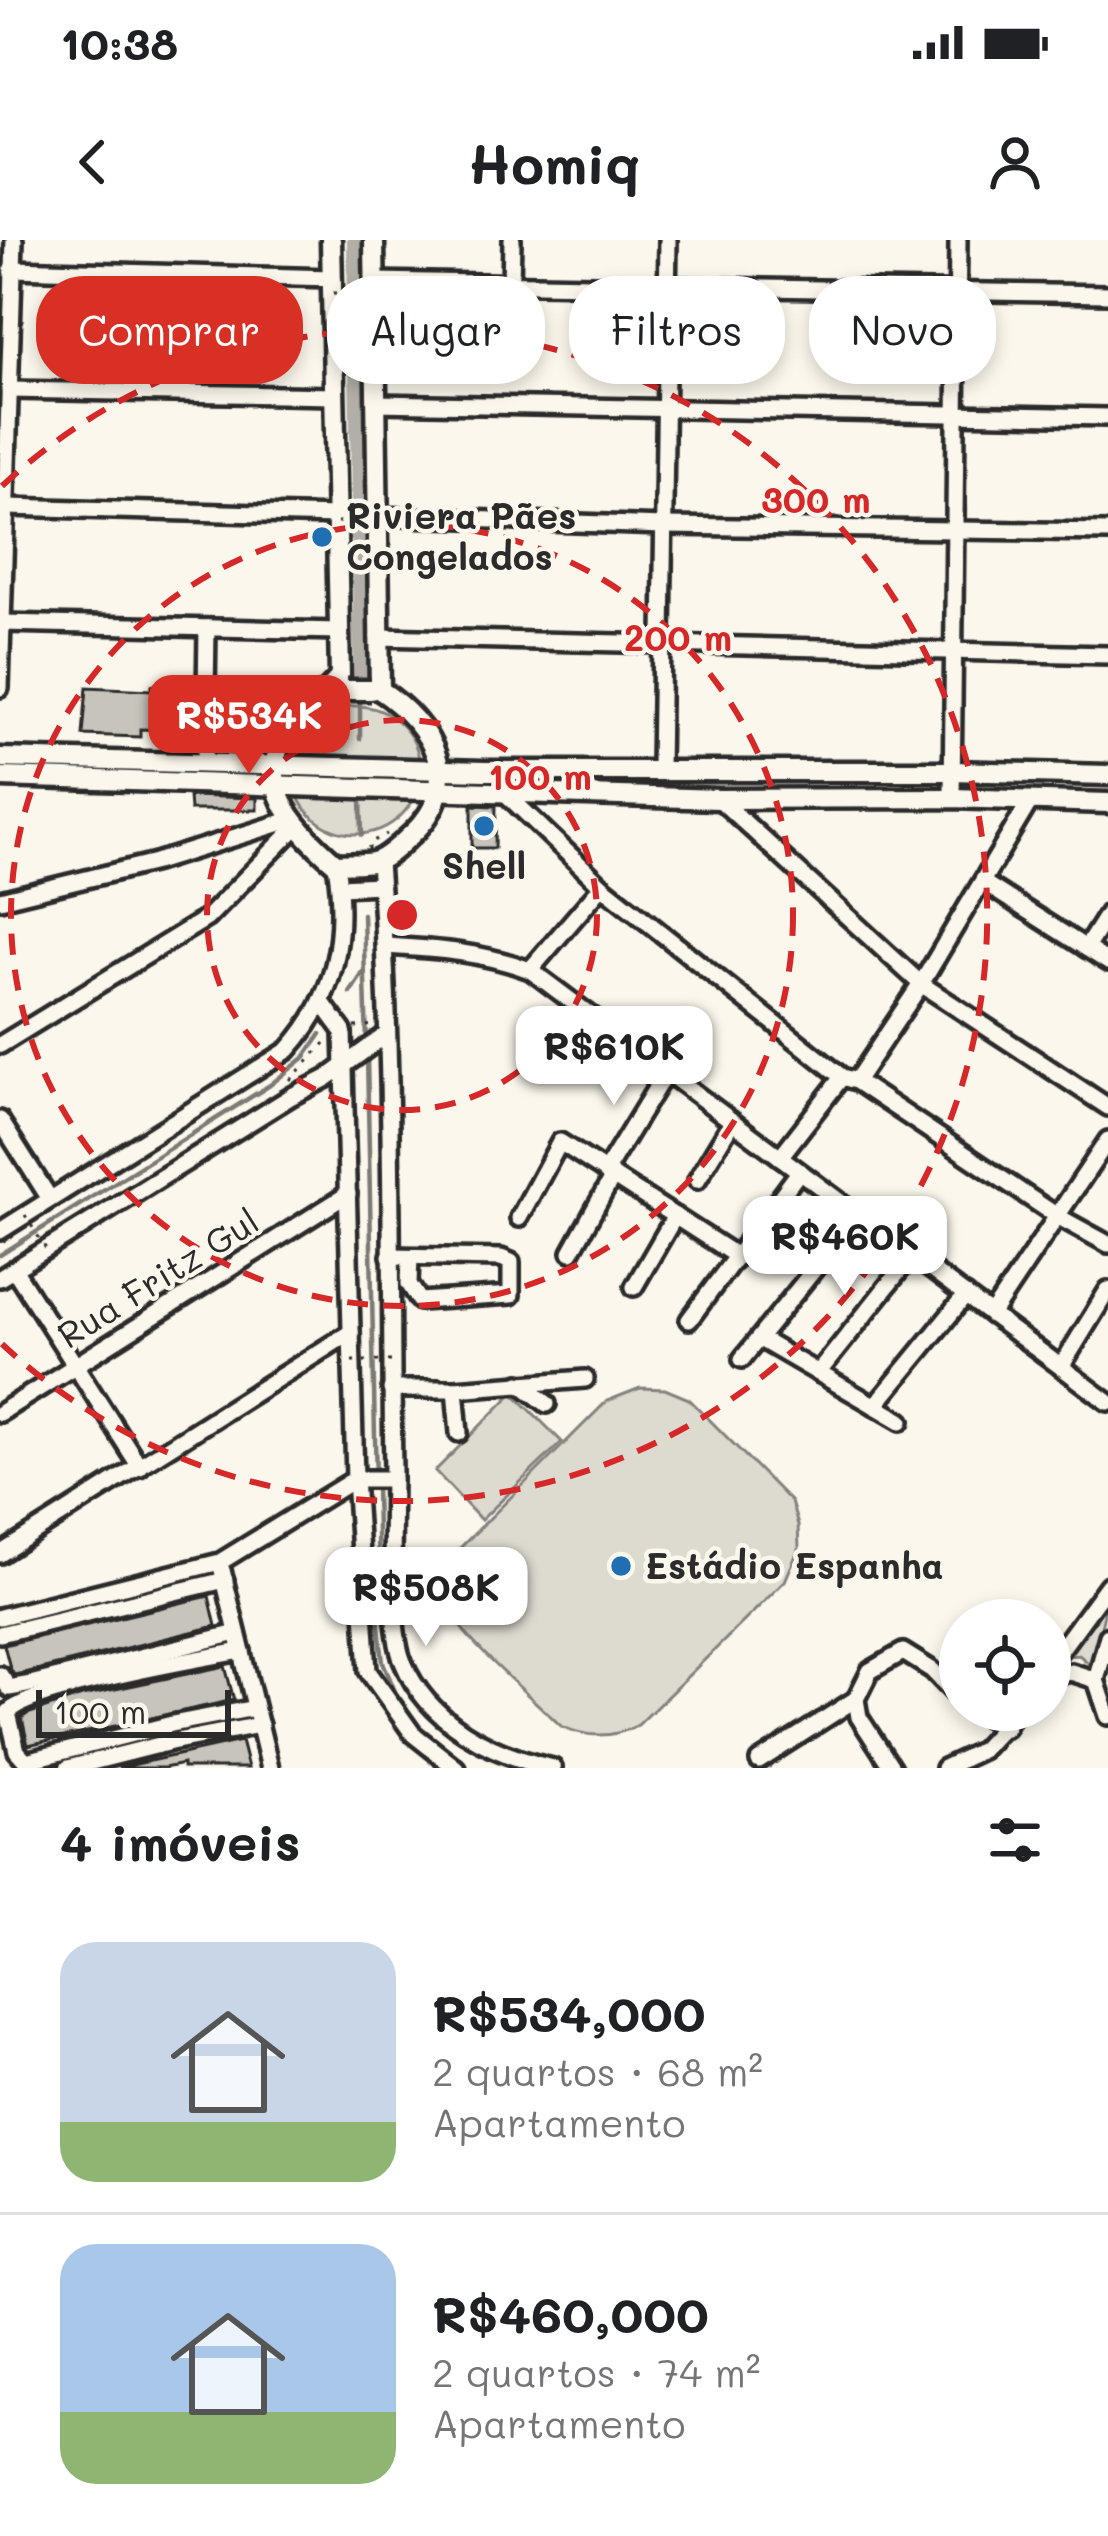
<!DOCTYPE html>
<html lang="pt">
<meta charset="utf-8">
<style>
body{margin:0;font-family:Mali,sans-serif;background:#f6f6f6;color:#202124;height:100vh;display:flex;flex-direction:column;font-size:45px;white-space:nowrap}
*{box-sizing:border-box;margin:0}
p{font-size:39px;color:#757577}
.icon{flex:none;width:66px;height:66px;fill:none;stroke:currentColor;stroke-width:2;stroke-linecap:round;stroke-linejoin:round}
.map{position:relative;height:1528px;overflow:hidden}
.drawer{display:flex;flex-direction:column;background:#fff;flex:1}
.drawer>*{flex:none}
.top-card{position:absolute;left:36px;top:36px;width:1038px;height:108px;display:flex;gap:24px}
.fabs{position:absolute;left:939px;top:1359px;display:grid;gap:24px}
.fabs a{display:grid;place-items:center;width:132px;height:132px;border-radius:50%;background:#fff;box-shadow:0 6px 18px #0003;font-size:60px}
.scale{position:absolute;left:36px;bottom:30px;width:195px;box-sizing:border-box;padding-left:12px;border:6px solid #2b2b2b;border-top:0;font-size:33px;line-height:42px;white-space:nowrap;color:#2b2b2b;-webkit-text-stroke:9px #fbf7ec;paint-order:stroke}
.price{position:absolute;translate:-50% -102px;padding:0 27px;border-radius:24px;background:#fff;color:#222;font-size:39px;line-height:78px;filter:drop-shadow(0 3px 6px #0008)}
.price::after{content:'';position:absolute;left:50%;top:72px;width:36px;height:27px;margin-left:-18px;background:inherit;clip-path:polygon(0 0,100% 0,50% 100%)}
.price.on{background:#d93025;color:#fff}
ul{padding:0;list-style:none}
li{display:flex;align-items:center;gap:36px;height:300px;padding:0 60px}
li+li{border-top:3px solid #e0e0e0}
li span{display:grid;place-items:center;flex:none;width:336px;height:240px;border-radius:36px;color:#555}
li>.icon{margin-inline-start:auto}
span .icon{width:144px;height:144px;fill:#fffc;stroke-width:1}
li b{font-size:51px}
h2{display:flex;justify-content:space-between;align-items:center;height:144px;padding:0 60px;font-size:51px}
.pill{padding:0 42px;border-radius:48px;background:#fff;box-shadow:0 6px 18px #0003;font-size:42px;line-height:108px}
.pill.on{background:#d93025;color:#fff}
.status{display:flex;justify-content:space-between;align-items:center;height:84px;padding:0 60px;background:#fff;direction:ltr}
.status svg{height:33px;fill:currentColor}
header{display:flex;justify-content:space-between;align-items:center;height:156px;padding:0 60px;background:#fff;font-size:54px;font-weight:700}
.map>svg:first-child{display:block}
.green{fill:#dddad0;stroke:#84827e;stroke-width:3}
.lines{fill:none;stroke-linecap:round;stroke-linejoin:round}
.stream{stroke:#7b7a75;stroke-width:4.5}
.canal{stroke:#b1afa7;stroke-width:14}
.building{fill:#c7c4bc;stroke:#2b2b2b;stroke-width:3}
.minor-casing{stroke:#2b2b2b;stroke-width:24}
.major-casing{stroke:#2b2b2b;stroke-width:27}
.path{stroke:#2b2b2b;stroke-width:3;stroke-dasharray:3 9;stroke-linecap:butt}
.minor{stroke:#fbf7ec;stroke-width:15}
.major{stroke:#fbf7ec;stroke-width:18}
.major-bridge-casing{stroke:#2b2b2b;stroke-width:27;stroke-linecap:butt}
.path-bridge{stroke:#2b2b2b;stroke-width:3;stroke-dasharray:3 9;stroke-linecap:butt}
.major-bridge{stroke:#fbf7ec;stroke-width:18}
.ring{fill:none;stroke:#d62828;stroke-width:6;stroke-dasharray:21 15}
.poi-dot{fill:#1f6fb2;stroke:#fbf7ec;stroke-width:4.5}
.labels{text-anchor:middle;stroke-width:9;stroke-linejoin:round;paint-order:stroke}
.poi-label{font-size:36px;font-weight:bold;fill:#2b2b2b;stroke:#fbf7ec;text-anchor:start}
.street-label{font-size:36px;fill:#2b2b2b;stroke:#fbf7ec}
.centre{fill:#d62828;stroke:#fbf7ec;stroke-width:6}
.ring-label{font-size:36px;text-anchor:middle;font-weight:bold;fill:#d62828;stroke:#fbf7ec;stroke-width:9;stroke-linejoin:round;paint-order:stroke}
</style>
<div class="status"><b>10:38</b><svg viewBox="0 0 49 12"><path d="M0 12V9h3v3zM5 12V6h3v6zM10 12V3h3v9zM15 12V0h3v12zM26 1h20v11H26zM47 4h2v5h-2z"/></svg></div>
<header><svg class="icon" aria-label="back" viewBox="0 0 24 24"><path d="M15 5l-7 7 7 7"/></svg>Homiq<svg class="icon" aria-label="person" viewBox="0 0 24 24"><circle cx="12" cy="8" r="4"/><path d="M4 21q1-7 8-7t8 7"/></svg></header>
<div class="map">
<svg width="1108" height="1528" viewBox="0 0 1108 1528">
<rect width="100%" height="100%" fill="#fbf7ec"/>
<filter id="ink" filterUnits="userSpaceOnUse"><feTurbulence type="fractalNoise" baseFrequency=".00833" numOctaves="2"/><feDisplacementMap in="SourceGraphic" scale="24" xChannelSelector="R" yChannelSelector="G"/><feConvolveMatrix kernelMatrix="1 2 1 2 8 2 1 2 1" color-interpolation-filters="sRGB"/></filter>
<g filter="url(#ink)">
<g class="green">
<circle cx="356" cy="530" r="64"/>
<path d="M640,1148l25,1 24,10 102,103 7,23 1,23 -14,33 -147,144c-26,14 -51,13 -77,1 -27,-27 -99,-86 -112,-118 -7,-19 -3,-37 6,-55l152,-152z"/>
<path d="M513,1153l49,49 -81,78 -46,-49z"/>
<path d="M1108,1357l-16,69 -13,-11 -14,1z"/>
</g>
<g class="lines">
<g class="stream">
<path d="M360,499v-43"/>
<path d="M361,557l1,38"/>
<path d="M363,674l4,131"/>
<path d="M350,753l13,-20"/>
<path d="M367,816l12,571 4,35 16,39"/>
<path d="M0,1015l270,-170 35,-28 16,-23"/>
</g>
<path class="canal" d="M354,0l7,448"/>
</g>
<g class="building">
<path d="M152,445l42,5v41l-54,-2v8l-57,-2 4,-48 65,3z"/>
<path d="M292,449l-2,17 -16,22 -47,4v-42z"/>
<path d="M189,556l68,2v12h-67z"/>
<path d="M472,565l24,1 -1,42h-23z"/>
<path d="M209,1356l7,30 -192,47 -10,2 -4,-7 -6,-23z"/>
<path d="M225,1426l9,34 -206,45 -6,-27 5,-4 55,-18z"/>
<path d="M241,1501l7,27h-65v-4l-19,4h-46z"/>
</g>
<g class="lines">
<defs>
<g id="minor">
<path d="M12,29l320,9"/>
<path d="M374,41l734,13"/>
<path d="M511,45l1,-45"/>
<path d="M9,150l325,6"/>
<path d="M375,163l733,14"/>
<path d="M7,267l330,9"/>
<path d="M376,276l288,10 444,6"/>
<path d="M3,383l336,8"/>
<path d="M378,397l730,18"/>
<path d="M0,448l14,-448"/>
<path d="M205,524l2,-136"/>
<path d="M660,528l8,-528"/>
<path d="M504,552l98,94 240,191 14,4 201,135 51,28"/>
<path d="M952,558l6,-558"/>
<path d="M719,559l202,185 187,123"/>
<path d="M379,622c15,203 11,407 14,610 0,43 -5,155 10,190 25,61 90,93 150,106"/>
<path d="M984,643l124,79"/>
<path d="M340,647l40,-2"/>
<path d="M0,660l156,-38 134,-42"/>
<path d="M385,706c51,3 97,6 145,24l578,432"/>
<path d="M1086,708l22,-35"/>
<path d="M530,730l72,-84"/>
<path d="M321,761l22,30 12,448 13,192 45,63 43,34"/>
<path d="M0,805l207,-127 88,-90"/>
<path d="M856,841l65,-97 109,-183"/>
<path d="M0,880l50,79"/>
<path d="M780,917l62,-80"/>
<path d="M605,932l61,-100"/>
<path d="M697,940l35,-58"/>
<path d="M519,978l41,-76 178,115"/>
<path d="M0,991l288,-181c49,-54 59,-116 48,-186"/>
<path d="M571,1012l42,-76"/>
<path d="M390,1016l111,2 10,4v33l-91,6 -11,-17 1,-27"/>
<path d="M14,1029l126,198"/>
<path d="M0,1038l292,-182 35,-18 60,-44"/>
<path d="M634,1047l41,-71"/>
<path d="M991,1075l117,-175"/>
<path d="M689,1080l110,-148"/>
<path d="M760,1099l141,82"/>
<path d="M742,1119l116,-144"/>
<path d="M1061,1127l47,-77"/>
<path d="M818,1133l94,-118"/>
<path d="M520,1143l27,21"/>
<path d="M391,1149h64l130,-10"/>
<path d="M455,1149l4,44"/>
<path d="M875,1166l91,-111"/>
<path d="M0,1173l348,-219"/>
<path d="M355,1239h38"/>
<path d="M0,1314l351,-222"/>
<path d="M222,1330l48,198"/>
<path d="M0,1377l220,-55 135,-83"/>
<path d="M0,1394l225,-54"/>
<path d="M242,1411c-39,7 -216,38 -234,62l9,38 9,10 146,-37 83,-16"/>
<path d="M1050,1424l58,-79"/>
<path d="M0,1435l9,13 17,-3 211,-52"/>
<path d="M1050,1437l21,-5 25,8 12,36"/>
<path d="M1096,1440l12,-44"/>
<path d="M974,1470l32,18"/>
<path d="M759,1521l97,-62"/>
<path d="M68,1528l103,-26 89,-17"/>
<path d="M892,1528l-33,-51 -3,-18 14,-28 33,-19 29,18 28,29"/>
<path d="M944,1528l38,-18 37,-40"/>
</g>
<g id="major">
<path d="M331,0l9,436c-13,19 -34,30 -48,48 -43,57 2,104 44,140 12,-1 26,0 37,-2 13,-2 28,-18 38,-27 56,-51 22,-110 -31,-145"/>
<path d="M374,0l6,450"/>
<path d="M0,518l484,13h466l158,4"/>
<path d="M0,537l719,22 233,-1 156,5"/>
</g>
</defs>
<use href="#minor" class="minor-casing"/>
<use href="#major" class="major-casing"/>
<g class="path">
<path d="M369,609v-6l18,-9"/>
<path d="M355,787l20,-2"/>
<path d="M290,840l39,-41"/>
</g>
<use href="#minor" class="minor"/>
<use href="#major" class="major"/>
<defs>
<path id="major-bridge" d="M347,450h24"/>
</defs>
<use href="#major-bridge" class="major-bridge-casing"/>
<g class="path-bridge">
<path d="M333,53l41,-1"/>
<path d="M337,282h39"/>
<path d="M25,975l21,34"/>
<path d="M352,1121h39"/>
</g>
<use href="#major-bridge" class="major-bridge"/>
</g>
</g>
<g class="ring">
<circle cx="402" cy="675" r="195"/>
<circle cx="402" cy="675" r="391"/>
<path d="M2 246A586 586 0 1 1 2 1104"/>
</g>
<g class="poi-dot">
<circle cx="322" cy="297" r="12"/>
<circle cx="484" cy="586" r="12"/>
<circle cx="621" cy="1326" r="12"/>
</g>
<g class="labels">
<g class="poi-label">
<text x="346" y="289">Riviera Pães<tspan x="346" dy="41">Congelados</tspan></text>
<text x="484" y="639" text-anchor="middle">Shell</text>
<text x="645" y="1339">Estádio Espanha</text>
</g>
<g class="street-label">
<text transform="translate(158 1038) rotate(-32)" y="13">Rua Fritz Gul</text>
</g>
</g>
<circle cx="402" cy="675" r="18" class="centre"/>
<g class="ring-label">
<text x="816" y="273">300 m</text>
<text x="678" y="411">200 m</text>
<text x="540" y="550">100 m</text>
</g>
</svg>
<div class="fabs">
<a><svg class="icon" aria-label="locate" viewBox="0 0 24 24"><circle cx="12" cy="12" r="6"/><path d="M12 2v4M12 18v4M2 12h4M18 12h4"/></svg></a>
</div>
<div class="scale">100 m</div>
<b class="price on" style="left:249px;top:537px">R$534K</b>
<b class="price" style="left:614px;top:868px">R$610K</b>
<b class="price" style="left:845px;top:1058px">R$460K</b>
<b class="price" style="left:426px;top:1409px">R$508K</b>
<div class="top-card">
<a class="pill on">Comprar</a>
<a class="pill">Alugar</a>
<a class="pill">Filtros</a>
<a class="pill">Novo</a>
</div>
</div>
<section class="drawer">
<h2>4 imóveis<svg class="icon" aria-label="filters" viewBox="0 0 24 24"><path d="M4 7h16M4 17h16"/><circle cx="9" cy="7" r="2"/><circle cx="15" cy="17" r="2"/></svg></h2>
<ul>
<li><span style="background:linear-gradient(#c9d6e8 75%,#8fb573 0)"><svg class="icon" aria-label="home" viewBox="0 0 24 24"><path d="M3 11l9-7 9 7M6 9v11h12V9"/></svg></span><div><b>R$534,000</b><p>2 quartos · 68 m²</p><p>Apartamento</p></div></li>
<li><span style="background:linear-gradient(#a9c7e8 70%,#8fb573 0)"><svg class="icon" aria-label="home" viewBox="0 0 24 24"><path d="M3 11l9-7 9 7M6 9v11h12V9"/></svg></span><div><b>R$460,000</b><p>2 quartos · 74 m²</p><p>Apartamento</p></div></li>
</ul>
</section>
